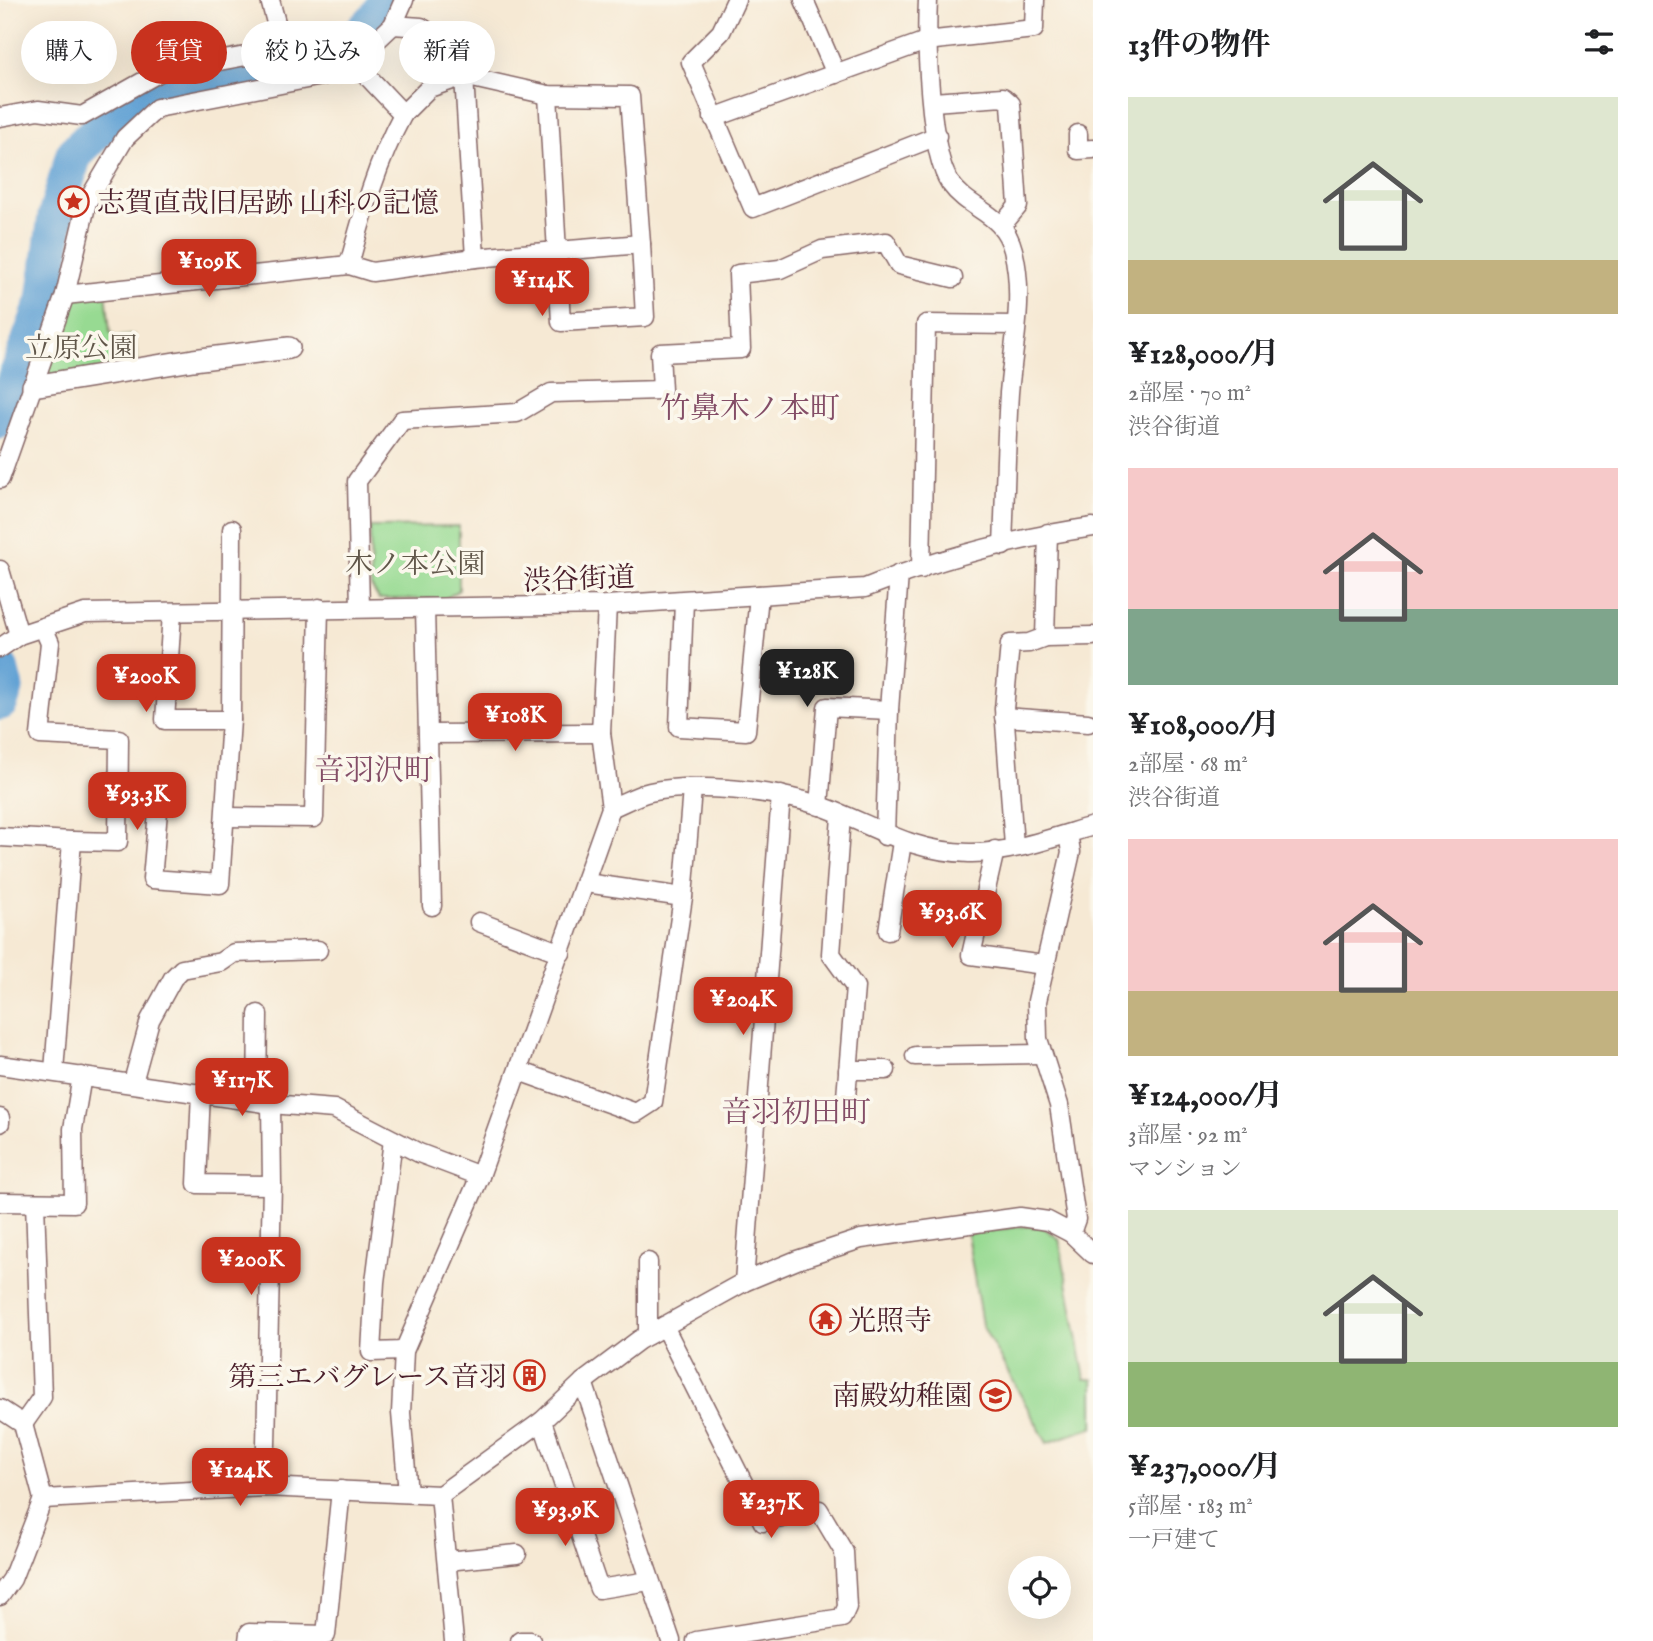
<!DOCTYPE html>
<html lang="ja">
<meta charset="utf-8">
<style>
body{margin:0;font-family:"IM FELL English","Noto Serif JP",serif;background:#f6f6f6;color:#202124;height:100vh;display:flex;flex-direction:column;font-size:26px;white-space:nowrap}
*{box-sizing:border-box;margin:0}
p{font-size:23px;color:#757577}
.icon{flex:none;width:38px;height:38px;fill:none;stroke:currentColor;stroke-width:2;stroke-linecap:round;stroke-linejoin:round}
.map{position:relative;flex:1;overflow:hidden}
.side{display:flex;flex-direction:column;background:#fff;width:560px}
.side>*{flex:none}
.banner{position:absolute;left:21px;top:21px;width:665px;height:63px;display:flex;gap:14px}
.tools{position:absolute;left:1008px;top:1556px;display:grid;gap:14px}
.tools a{display:grid;place-items:center;width:63px;height:63px;border-radius:50%;background:#fff;box-shadow:0 7px 28px #0002;font-size:35px}
.price{position:absolute;translate:-50% -60px;padding:0 16px;border-radius:14px;background:#c8321e;color:#fff;font-size:23px;line-height:46px;filter:drop-shadow(0 2px 4px #0008)}
.price::after{content:'';position:absolute;left:50%;top:42px;width:21px;height:16px;margin-left:-10px;background:inherit;clip-path:polygon(0 0,100% 0,50% 100%)}
.price.selected{background:#222;color:#fff}
ul{padding:0;list-style:none}
li{display:grid;align-content:center;gap:14px;height:371px;padding:0 35px}
li span{display:grid;place-items:center;height:217px;border-radius:0px;color:#555}
li>.icon{margin-inline-start:auto}
span .icon{width:126px;height:126px;fill:#fffc;stroke-width:1}
li b{font-size:30px}
h2{display:flex;justify-content:space-between;align-items:center;height:84px;padding:0 35px;font-size:30px}
.pill{padding:0 24px;border-radius:32px;background:#fff;box-shadow:0 7px 28px #0002;font-size:24px;line-height:63px}
.pill.selected{background:#c8321e;color:#fff}
main{display:flex;flex:1;min-height:0}
.map>svg:first-child{display:block}
.green{fill:#97da92;stroke:#707c5e;stroke-width:2}
.lines{fill:none;stroke-linecap:round;stroke-linejoin:round}
.river{stroke:#61a1d4;stroke-width:37}
.minor-casing{stroke:#866666;stroke-width:21}
.tertiary-casing{stroke:#866666;stroke-width:24}
.minor{stroke:#fff;stroke-width:18}
.tertiary{stroke:#fff;stroke-width:21}
.labels{text-anchor:middle;stroke-width:7;stroke-linejoin:round;paint-order:stroke}
.poi-label{font-size:28px;fill:#4a1f2b;stroke:#fbf7ec;text-anchor:start}
.park-label{font-size:28px;fill:#61574a;stroke:#fbf7ec}
.street-label{font-size:28px;fill:#4a1f2b;stroke:#fbf7ec}
.neighbourhood-label{font-size:30px;fill:#844e67;stroke:#fbf7ec}
</style>
<main>
<div class="map">
<svg width="1093" height="1641" viewBox="0 0 1093 1641">
<rect width="100%" height="100%" fill="#fbf7ec"/>
<filter id="ink" filterUnits="userSpaceOnUse"><feTurbulence type="fractalNoise" baseFrequency=".0143" numOctaves="2"/><feDisplacementMap in="SourceGraphic" scale="14" xChannelSelector="R" yChannelSelector="G"/><feConvolveMatrix kernelMatrix="1 2 1 2 8 2 1 2 1" color-interpolation-filters="sRGB"/></filter>
<filter id="wash" filterUnits="userSpaceOnUse"><feTurbulence type="fractalNoise" baseFrequency=".00686" numOctaves="4" result="noise"/><feDisplacementMap in="SourceGraphic" scale="28" xChannelSelector="R" yChannelSelector="G"/><feGaussianBlur stdDeviation="1.57" result="paint"/><feColorMatrix in="noise" values="0 0 0 0 0 0 0 0 0 0 0 0 0 0 0 0 0 1.4 0 .05"/><feComposite in="paint" operator="in"/></filter>
<g filter="url(#wash)">
<rect width="100%" height="100%" fill="#f6e9d4"/>
<g class="green">
<path d="M106,291l4,41 6,5 18,-2 5,34 -106,17 32,-91z"/>
<path d="M459,526v64l-14,9h-66l-8,-13 -1,-59z"/>
<path d="M1023,1226l20,1 16,12 26,140h8v48l-46,16 -65,-118 -15,-91z"/>
</g>
<g class="lines">
<g class="river">
<path d="M0,420l45,-120 11,-84 18,-62 51,-51 41,-18 133,-19 49,-19 30,-31 8,-16"/>
<path d="M0,668l5,20 -5,14"/>
</g>
</g>
</g>
<g filter="url(#ink)">
<g class="lines">
<defs>
<g id="minor">
<path d="M736,0l-15,32 -30,30 62,146 184,-72"/>
<path d="M804,0l32,74"/>
<path d="M928,0c-2,40 1,152 22,183 21,29 53,28 63,67 12,47 0,96 -4,143 -3,51 -4,102 -6,153"/>
<path d="M393,25l28,2 29,20 14,29 11,182"/>
<path d="M548,95l13,227 84,-5 -4,-73"/>
<path d="M933,102l70,-5 8,7 7,102 -15,18"/>
<path d="M0,117l38,-7 44,6 78,-44 123,-23 -13,-49"/>
<path d="M713,118l213,-77 108,-12 1,-29"/>
<path d="M1078,134v16l15,-1"/>
<path d="M349,265c14,-52 28,-103 54,-151"/>
<path d="M65,295l284,-30 23,7 103,-14 166,-14 -11,-148 -82,-1 -84,-19 -35,12 -26,26 -49,-52"/>
<path d="M0,479l65,-184 22,-93 38,-64 32,-30 165,-32 32,-14 39,-37 11,-25"/>
<path d="M921,569l5,-245 89,1"/>
<path d="M0,570l19,65"/>
<path d="M684,601l-5,126 67,4 13,-136"/>
<path d="M360,608l-3,-127 45,-61 115,-7 34,-20 111,-3 -2,-37 81,-4 -3,-75 42,-5 42,-19 64,-8 13,23 54,13"/>
<path d="M425,608l7,298"/>
<path d="M172,613l-7,107h66"/>
<path d="M43,627l7,16 -10,92 79,4 -1,103 -46,-1 -18,230"/>
<path d="M1045,637l3,-104"/>
<path d="M0,648l19,-13 66,-22 522,-8 258,-17c72,-29 152,-50 228,-61"/>
<path d="M1004,717l84,6"/>
<path d="M428,734l173,-1"/>
<path d="M120,799l39,1 -7,79 68,5 11,-164 1,-191"/>
<path d="M819,806l8,-99 62,3"/>
<path d="M611,808c12,-5 26,-13 39,-16 43,-10 126,-1 168,13 53,18 90,47 151,48 40,1 86,-16 124,-27"/>
<path d="M841,816l-10,138 24,33 -9,110"/>
<path d="M226,817l88,1 5,-210"/>
<path d="M1068,834l3,18 -34,149 1,38 21,66 17,114 -5,14"/>
<path d="M885,836l4,-126 10,-136"/>
<path d="M0,837l72,4"/>
<path d="M1014,846l-10,-137 6,-65 19,-1 16,-6 48,-1"/>
<path d="M995,850l-24,105 73,10"/>
<path d="M586,883l97,14"/>
<path d="M479,922l82,31"/>
<path d="M888,931l14,-89"/>
<path d="M915,1056l127,-2"/>
<path d="M0,1065l271,39 63,5 85,44 61,23"/>
<path d="M848,1070h38"/>
<path d="M519,1071l117,42 17,-11 30,-205 9,-108"/>
<path d="M133,1082l17,-62 23,-42 9,-9 39,-7 13,-9 84,-3"/>
<path d="M201,1092l-4,92 75,1"/>
<path d="M257,1101l1,-87"/>
<path d="M0,1118v5"/>
<path d="M393,1140l-18,142 -4,70 33,-1"/>
<path d="M0,1202l74,1 -1,-74 9,-53"/>
<path d="M648,1262v73"/>
<path d="M744,1282l37,-487"/>
<path d="M664,1326l99,196 56,-12 25,42 3,55 -5,11 -146,23"/>
<path d="M583,1382l88,259"/>
<path d="M0,1409l23,15 20,75 222,-12 175,8 14,146"/>
<path d="M542,1421l57,168 50,-8"/>
<path d="M23,1424l19,-27 -7,-194"/>
<path d="M265,1487l7,-302 -1,-81"/>
<path d="M408,1493l-7,-80 3,-62 76,-175 131,-368 -10,-75 6,-128"/>
<path d="M440,1495l102,-74 41,-39 56,-42 105,-58 53,-22 64,-21 159,-22 28,4 23,12 22,21"/>
<path d="M447,1561l70,-7"/>
<path d="M0,1596l12,-17 31,-80"/>
<path d="M248,1641l1,-8 77,2 15,-145"/>
<path d="M520,1641h11"/>
</g>
<path id="tertiary" d="M33,386l160,-26 96,-12"/>
</defs>
<use href="#minor" class="minor-casing"/>
<use href="#tertiary" class="tertiary-casing"/>
<use href="#minor" class="minor"/>
<use href="#tertiary" class="tertiary"/>
</g>
</g>
<defs>
<symbol id="sight-ring" viewBox="-11 -11 22 22"><circle r="9.5" fill="#fbf7ec" stroke="#c8321e" stroke-width="1.5"/><path d="M0-6L1.8-2.2L6-1.7L2.9 1.2L3.7 5.4L0 3.3L-3.7 5.4L-2.9 1.2L-6-1.7L-1.8-2.2Z" fill="#c8321e"/></symbol>
<symbol id="temple-ring" viewBox="-11 -11 22 22"><circle r="9.5" fill="#fbf7ec" stroke="#c8321e" stroke-width="1.5"/><path d="M0-6L5-2H3V0L6.5 2.5H4V6H1.5V3h-3V6H-4V2.5H-6.5L-3 0V-2H-5Z" fill="#c8321e"/></symbol>
<symbol id="building-ring" viewBox="-11 -11 22 22"><circle r="9.5" fill="#fbf7ec" stroke="#c8321e" stroke-width="1.5"/><path d="M-4-6H4V6H1V3H-1V6H-4ZM-2.5-4.3h1.7v1.8h-1.7ZM.8-4.3h1.7v1.8H.8ZM-2.5-1h1.7V.8h-1.7ZM.8-1h1.7V.8H.8Z" fill="#c8321e"/></symbol>
<symbol id="school-ring" viewBox="-11 -11 22 22"><circle r="9.5" fill="#fbf7ec" stroke="#c8321e" stroke-width="1.5"/><path d="M0-5L7-2L0 1L-7-2ZM-4 1L0 2.5L4 1V4Q0 6-4 4Z" fill="#c8321e"/></symbol>
</defs>
<g fill-rule="evenodd">
<use href="#sight-ring" x="56" y="184" width="35" height="35"/>
<use href="#temple-ring" x="808" y="1302" width="35" height="35"/>
<use href="#building-ring" x="512" y="1358" width="35" height="35"/>
<use href="#school-ring" x="978" y="1378" width="35" height="35"/>
</g>
<g class="labels">
<g class="poi-label">
<text x="97" y="212">志賀直哉旧居跡 山科の記憶</text>
<text x="848" y="1330">光照寺</text>
<text x="507" y="1386" text-anchor="end">第三エバグレース音羽</text>
<text x="972" y="1405" text-anchor="end">南殿幼稚園</text>
</g>
<g class="park-label">
<text x="81" y="357">立原公園</text>
<text x="415" y="573">木ノ本公園</text>
</g>
<g class="street-label">
<text transform="translate(579 578) rotate(-2)" y="10">渋谷街道</text>
</g>
<g class="neighbourhood-label">
<text x="750" y="418">竹鼻木ノ本町</text>
<text x="374" y="780">音羽沢町</text>
<text x="796" y="1122">音羽初田町</text>
</g>
</g>
</svg>
<div class="tools">
<a><svg class="icon" aria-label="locate" viewBox="0 0 24 24"><circle cx="12" cy="12" r="6"/><path d="M12 2v4M12 18v4M2 12h4M18 12h4"/></svg></a>
</div>
<b class="price" style="left:209px;top:299px">¥109K</b>
<b class="price" style="left:542px;top:318px">¥114K</b>
<b class="price selected" style="left:807px;top:709px">¥128K</b>
<b class="price" style="left:146px;top:714px">¥200K</b>
<b class="price" style="left:515px;top:753px">¥108K</b>
<b class="price" style="left:137px;top:832px">¥93.3K</b>
<b class="price" style="left:952px;top:950px">¥93.6K</b>
<b class="price" style="left:743px;top:1037px">¥204K</b>
<b class="price" style="left:242px;top:1118px">¥117K</b>
<b class="price" style="left:251px;top:1297px">¥200K</b>
<b class="price" style="left:240px;top:1508px">¥124K</b>
<b class="price" style="left:771px;top:1540px">¥237K</b>
<b class="price" style="left:565px;top:1548px">¥93.9K</b>
<div class="banner">
<a class="pill">購入</a>
<a class="pill selected">賃貸</a>
<a class="pill">絞り込み</a>
<a class="pill">新着</a>
</div>
</div>
<section class="side">
<h2>13件の物件<svg class="icon" aria-label="filters" viewBox="0 0 24 24"><path d="M4 7h16M4 17h16"/><circle cx="9" cy="7" r="2"/><circle cx="15" cy="17" r="2"/></svg></h2>
<ul>
<li><span style="background:linear-gradient(#dfe7d0 75%,#c2b280 0)"><svg class="icon" aria-label="home" viewBox="0 0 24 24"><path d="M3 11l9-7 9 7M6 9v11h12V9"/></svg></span><div><b>¥128,000/月</b><p>2部屋 · 70 m²</p><p>渋谷街道</p></div></li>
<li><span style="background:linear-gradient(#f6c9c9 65%,#7fa58c 0)"><svg class="icon" aria-label="home" viewBox="0 0 24 24"><path d="M3 11l9-7 9 7M6 9v11h12V9"/></svg></span><div><b>¥108,000/月</b><p>2部屋 · 68 m²</p><p>渋谷街道</p></div></li>
<li><span style="background:linear-gradient(#f6c9c9 70%,#c2b280 0)"><svg class="icon" aria-label="home" viewBox="0 0 24 24"><path d="M3 11l9-7 9 7M6 9v11h12V9"/></svg></span><div><b>¥124,000/月</b><p>3部屋 · 92 m²</p><p>マンション</p></div></li>
<li><span style="background:linear-gradient(#dfe7d0 70%,#8fb573 0)"><svg class="icon" aria-label="home" viewBox="0 0 24 24"><path d="M3 11l9-7 9 7M6 9v11h12V9"/></svg></span><div><b>¥237,000/月</b><p>5部屋 · 183 m²</p><p>一戸建て</p></div></li>
</ul>
</section>
</main>
